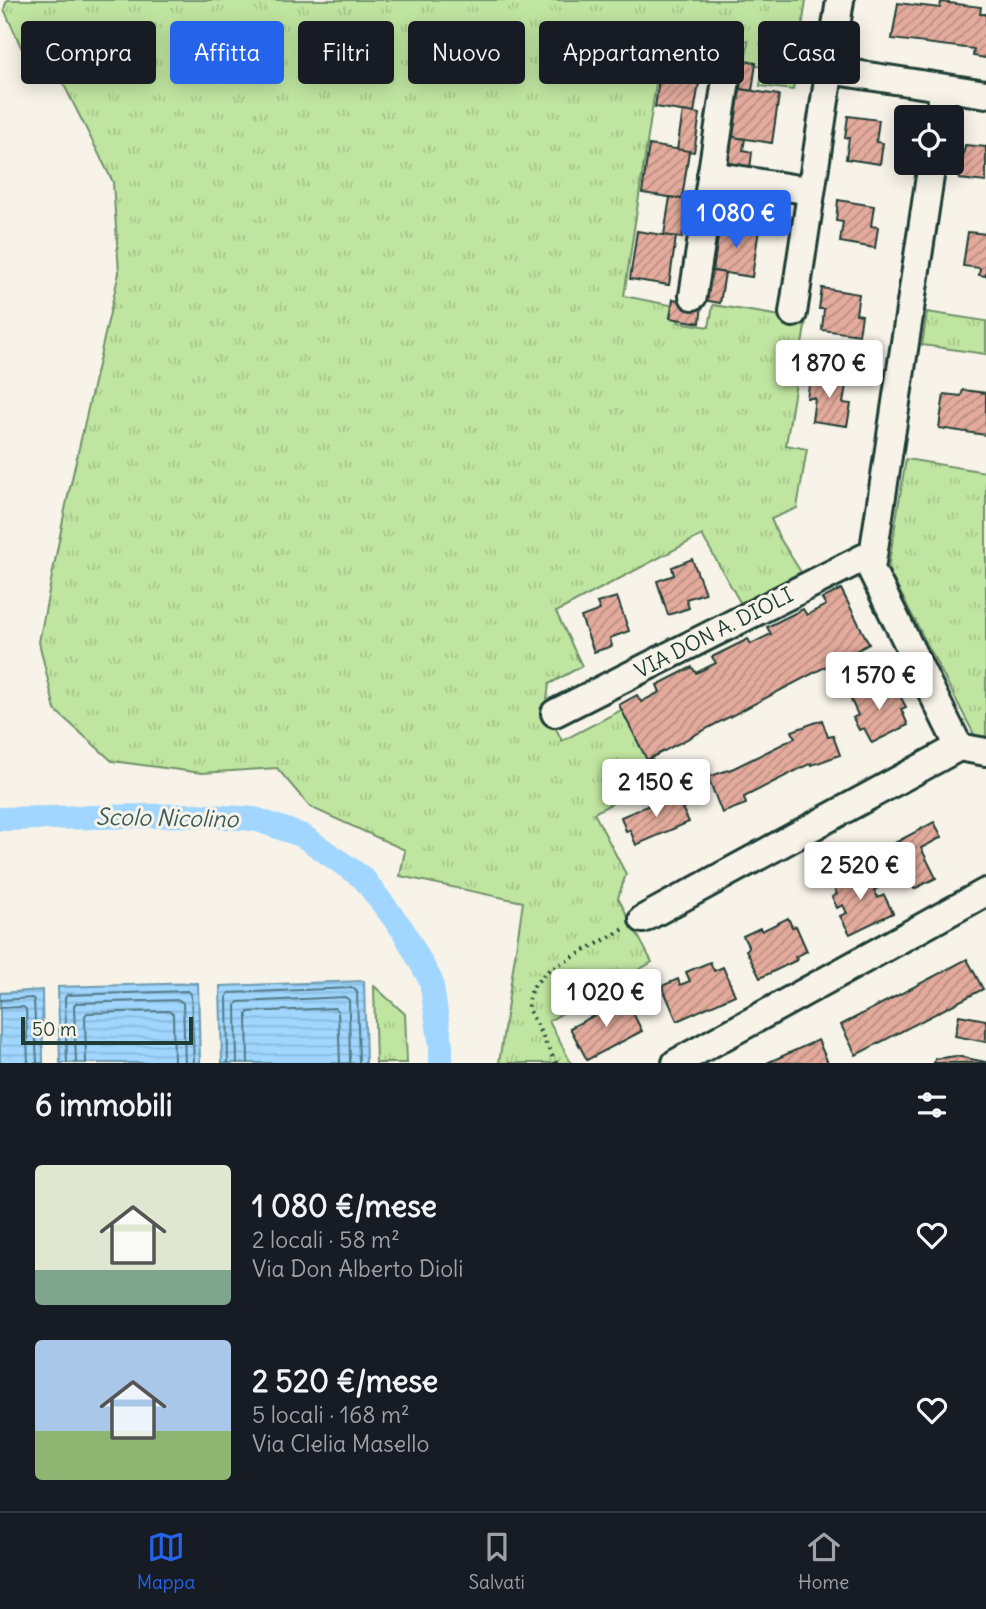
<!DOCTYPE html>
<html lang="it">
<meta charset="utf-8">
<style>
body{margin:0;font-family:Delius,sans-serif;background:#242831;color:#f1f3f6;height:100vh;display:flex;flex-direction:column;font-size:26px;white-space:nowrap}
*{box-sizing:border-box;margin:0}
p{font-size:23px;color:#9ea1a6}
.icon{flex:none;width:38px;height:38px;fill:none;stroke:currentColor;stroke-width:2;stroke-linecap:round;stroke-linejoin:round}
.map{position:relative;height:1063px;overflow:hidden}
.drawer{display:flex;flex-direction:column;background:#171b24;flex:1}
.drawer>*{flex:none}
.hud{position:absolute;left:21px;top:21px;width:945px;height:63px;display:flex;gap:14px}
.tools{position:absolute;left:894px;top:105px;display:grid;gap:14px}
.tools a{display:grid;place-items:center;width:70px;height:70px;border-radius:7px;background:#171b24;box-shadow:0 4px 18px #0003;font-size:35px}
.scale{position:absolute;left:21px;bottom:18px;width:172px;box-sizing:border-box;padding-left:7px;border:4px solid #1f3d34;border-top:0;font-size:19px;line-height:24px;white-space:nowrap;color:#1f3d34;-webkit-text-stroke:5px #f7f3e8;paint-order:stroke}
.price{position:absolute;translate:-50% -60px;padding:0 16px;border-radius:7px;background:#fff;color:#222;font-size:23px;line-height:46px;filter:drop-shadow(0 2px 4px #0008)}
.price::after{content:'';position:absolute;left:50%;top:42px;width:21px;height:16px;margin-left:-10px;background:inherit;clip-path:polygon(0 0,100% 0,50% 100%)}
.price.on{background:#2563eb;color:#fff}
ul{padding:0;list-style:none}
li{display:flex;align-items:center;gap:21px;height:175px;padding:0 35px}
li span{display:grid;place-items:center;flex:none;width:196px;height:140px;border-radius:7px;color:#555}
li>.icon{margin-inline-start:auto}
span .icon{width:84px;height:84px;fill:#fffc;stroke-width:1}
li b{font-size:30px}
h2{display:flex;justify-content:space-between;align-items:center;height:84px;padding:0 35px;font-size:30px}
.chip{padding:0 24px;border-radius:7px;background:#171b24;box-shadow:0 4px 18px #0003;font-size:24px;line-height:63px}
.chip.on{background:#2563eb;color:#fff}
.dock{display:flex;justify-content:space-around;align-items:center;height:98px;border-top:2px solid #363941;background:#171b24;font-size:19px;color:#9ea1a6}
.dock a{display:grid;justify-items:center;gap:4px}
.dock .on{color:#2563eb}
.map>svg:first-child{display:block}
.grass{fill:url(#grass-tufts);stroke:#70916a;stroke-width:2}
.water{fill:url(#water-rules);stroke:#6c99ae;stroke-width:2}
.lines{fill:none;stroke-linecap:round;stroke-linejoin:round}
.shore{stroke:#537a85;stroke-width:2}
.canal{stroke:#a0d6ff;stroke-width:24}
.building{fill:url(#building-hatch);stroke:#1f3d34;stroke-width:2}
.minor-casing{stroke:#1f3d34;stroke-width:32}
.path{stroke:#1f3d34;stroke-width:4.5;stroke-dasharray:2 5;stroke-linecap:butt}
.minor{stroke:#f7f3e8;stroke-width:26}
.labels{text-anchor:middle;stroke-width:6;stroke-linejoin:round;paint-order:stroke}
.street-label{font-size:21px;fill:#1f3d34;stroke:#f7f3e8}
.water-label{font-size:23px;font-style:italic;fill:#395c5d;stroke:#f7f3e8}
</style>
<div class="map">
<svg width="986" height="1063" viewBox="0 0 986 1063">
<defs>
<pattern id="grass-tufts" width="24" height="20" patternUnits="userSpaceOnUse" patternTransform="scale(1.75)"><rect width="24" height="20" fill="#c0e5a0"/><path d="M3 7l-1-3M5 7V3M7 7l1-3M15 17l-1-3M17 17v-4M19 17l1-3" fill="none" stroke="#a5c58a"/></pattern>
<pattern id="water-rules" width="6" height="5" patternUnits="userSpaceOnUse" patternTransform="scale(1.75)"><rect width="6" height="5" fill="#a0d6ff"/><path d="M0 2.5h6" fill="none" stroke="#89b9db"/></pattern>
<pattern id="building-hatch" width="6" height="6" patternUnits="userSpaceOnUse" patternTransform="scale(1.75)"><rect width="6" height="6" fill="#e4ab9d"/><path d="M-1 1l2-2M0 6l6-6M5 7l2-2" fill="none" stroke="#b88c81"/></pattern>
</defs>
<rect width="100%" height="100%" fill="#f7f3e8"/>
<filter id="ink" filterUnits="userSpaceOnUse"><feTurbulence type="fractalNoise" baseFrequency=".0143" numOctaves="2"/><feDisplacementMap in="SourceGraphic" scale="14" xChannelSelector="R" yChannelSelector="G"/><feConvolveMatrix kernelMatrix="1 2 1 2 8 2 1 2 1" color-interpolation-filters="sRGB"/></filter>
<g filter="url(#ink)">
<g class="grass">
<path d="M7,0h799l-13,90 -33,-4 3,-19 -18,-3 3,-23 -32,-5 -3,22 -52,-8 -37,246 56,11 -2,15 31,5 4,-22 93,15 -20,125 21,4 -10,59 -26,11 8,18 22,35 -60,32 -39,-69 -146,77 26,54 -33,18 -3,24 16,33 63,-33 37,69 -68,36 32,61 -8,24 34,64 -103,59 22,42h-72l24,-161 -123,-26 5,-26 -95,-43 -33,-39 -75,5 -90,-12 -57,-51 -16,-68 27,-137 53,-232 -6,-91 -54,-107 -37,-26 -18,-40z"/>
<path d="M927,312l59,9v33l-64,-9z"/>
<path d="M906,459l80,13v269l-9,-1 -89,-171z"/>
<path d="M374,986l31,28 2,49h-31z"/>
</g>
<g class="water">
<path d="M364,981l2,82h-144l-2,-77z"/>
<path d="M198,983l2,80h-140l-2,-76z"/>
<path d="M42,990l1,73h-43v-70z"/>
</g>
<g class="lines">
<g class="shore">
<path d="M0,1000l32,-2 2,2 3,63"/>
<path d="M0,1008l23,-1 3,2 2,54"/>
<path d="M67,1063l-2,-65 2,-3 121,-4 3,3 3,69"/>
<path d="M76,1063l-2,-57 2,-3 103,-3 4,3 2,60"/>
<path d="M86,1063l-1,-47 2,-3 82,-2 4,3 1,49"/>
<path d="M228,1063l-1,-67 2,-3 124,-5 4,4 2,71"/>
<path d="M237,1063l-1,-58 2,-3 107,-5 4,3 1,63"/>
<path d="M248,1063l-1,-48 1,-3 87,-4 3,3 2,52"/>
</g>
<path class="canal" d="M0,819l196,-4 59,4 48,17 60,42 40,52 28,51 10,65v17"/>
</g>
<g class="building">
<path d="M941,2l40,5 -1,7h6v44l-13,-2 1,-7 -82,-10 6,-36 42,5z"/>
<path d="M711,38l30,4 -2,18 -30,-4z"/>
<path d="M662,59l40,6 -8,48 -39,-6z"/>
<path d="M739,60l17,3 -4,28 -18,-3z"/>
<path d="M740,89l39,6 -7,48 -39,-6z"/>
<path d="M683,111l17,3 -6,38 -17,-2z"/>
<path d="M848,116l31,4 -3,22 7,1 -3,21 -34,-5 3,-21h-4z"/>
<path d="M727,136l18,3 -2,11 9,2 -2,17 -27,-4z"/>
<path d="M649,145l40,6 -7,48 -40,-6z"/>
<path d="M965,145l21,2v35l-27,-3z"/>
<path d="M719,194l27,4 -3,17 -9,-1 -2,11 -18,-2z"/>
<path d="M670,197l18,3 -6,38 -18,-3z"/>
<path d="M838,200l36,6 -3,20 7,1 -3,21 -35,-6 3,-20 -7,-1z"/>
<path d="M720,224l39,5 -7,48 -39,-6z"/>
<path d="M637,231l39,6 -7,48 -39,-6z"/>
<path d="M968,232l18,2v42l-7,-1 1,-7 -17,-2z"/>
<path d="M707,270l18,3 -5,30 -17,-3z"/>
<path d="M822,288l37,6 -3,20 6,1 -3,20 -37,-5 2,-21h-5z"/>
<path d="M673,299l29,5 -2,19 -30,-5z"/>
<path d="M811,374l36,5 -4,24 8,1 -4,22 -35,-5 3,-23h-8z"/>
<path d="M963,390l23,3v42l-47,-7 5,-34 17,2z"/>
<path d="M692,559l13,34 -19,6 3,9 -21,7 -11,-34 17,-6 -2,-8z"/>
<path d="M841,589l28,55 -222,116 -28,-55 18,-10 4,7 19,-10 -3,-7 35,-18 4,6 20,-10 -4,-6 36,-18 3,5 20,-10 -4,-7 36,-18 4,6 19,-10 -4,-6z"/>
<path d="M617,597l12,34 -19,7 2,8 -18,6 -13,-35 19,-7 -3,-7z"/>
<path d="M887,681l8,16 4,-3 7,13 -5,2 7,16 -36,18 -8,-15 -5,2 -6,-12 5,-3 -7,-15z"/>
<path d="M822,720l6,17 5,-1 7,19 -28,10 -1,-2 -67,34 2,7 -24,9 -14,-36 26,-9 61,-30 -3,-7z"/>
<path d="M680,792l6,15 -4,1 7,14 -53,23 -6,-15 -4,1 -5,-14z"/>
<path d="M934,822l8,15 -21,11 15,30 -22,11 -23,-44z"/>
<path d="M864,870l4,9 7,-3 5,11 -6,3 4,8 6,-3 9,18 -43,21 -10,-18 7,-3 -4,-8 -6,3 -5,-11 5,-3 -4,-9z"/>
<path d="M788,918l4,9 4,-1 11,25 -12,6 2,3 -37,18 -14,-28 3,-2 -6,-12 17,-8 2,3z"/>
<path d="M967,959l16,30 -127,66 -15,-30z"/>
<path d="M710,962l4,9 9,-4 12,28 -58,26 -15,-35 16,-7 2,6 10,-4 -4,-9z"/>
<path d="M626,999l16,32 -55,29 -17,-32z"/>
<path d="M959,1015l27,5v22l-31,-6z"/>
<path d="M818,1040l10,23h-61z"/>
<path d="M956,1056l30,6v1h-52l1,-4z"/>
</g>
<g class="lines">
<defs>
<g id="minor">
<path d="M829,70l157,24"/>
<path d="M939,117l5,-29"/>
<path d="M932,163l-61,406 88,178"/>
<path d="M711,175l100,16"/>
<path d="M693,296l35,-229"/>
<path d="M793,313l47,-313"/>
<path d="M555,713l318,-160"/>
<path d="M643,919l316,-172 27,5"/>
<path d="M676,1063l310,-171"/>
</g>
</defs>
<use href="#minor" class="minor-casing"/>
<path class="path" d="M556,1063l-28,-55c0,-16 8,-27 20,-37l76,-42"/>
<use href="#minor" class="minor"/>
</g>
</g>
<g class="labels">
<g class="street-label">
<text transform="translate(714 633) rotate(-27)" y="7">VIA DON A. DIOLI</text>
</g>
<g class="water-label">
<text transform="translate(167 818) rotate(1)" y="8">Scolo Nicolino</text>
</g>
</g>
</svg>
<div class="tools">
<a><svg class="icon" aria-label="locate" viewBox="0 0 24 24"><circle cx="12" cy="12" r="6"/><path d="M12 2v4M12 18v4M2 12h4M18 12h4"/></svg></a>
</div>
<div class="scale">50 m</div>
<b class="price on" style="left:736px;top:250px">1 080 €</b>
<b class="price" style="left:829px;top:400px">1 870 €</b>
<b class="price" style="left:879px;top:712px">1 570 €</b>
<b class="price" style="left:656px;top:819px">2 150 €</b>
<b class="price" style="left:860px;top:902px">2 520 €</b>
<b class="price" style="left:606px;top:1029px">1 020 €</b>
<div class="hud">
<a class="chip">Compra</a>
<a class="chip on">Affitta</a>
<a class="chip">Filtri</a>
<a class="chip">Nuovo</a>
<a class="chip">Appartamento</a>
<a class="chip">Casa</a>
</div>
</div>
<section class="drawer">
<h2>6 immobili<svg class="icon" aria-label="filters" viewBox="0 0 24 24"><path d="M4 7h16M4 17h16"/><circle cx="9" cy="7" r="2"/><circle cx="15" cy="17" r="2"/></svg></h2>
<ul>
<li><span style="background:linear-gradient(#dfe7d0 75%,#7fa58c 0)"><svg class="icon" aria-label="home" viewBox="0 0 24 24"><path d="M3 11l9-7 9 7M6 9v11h12V9"/></svg></span><div><b>1 080 €/mese</b><p>2 locali · 58 m²</p><p>Via Don Alberto Dioli</p></div><svg class="icon" aria-label="heart" viewBox="0 0 24 24"><path d="M12 20l-8-8c-3-5 5-10 8-4 3-6 11-1 8 4z"/></svg></li>
<li><span style="background:linear-gradient(#a9c7e8 65%,#8fb573 0)"><svg class="icon" aria-label="home" viewBox="0 0 24 24"><path d="M3 11l9-7 9 7M6 9v11h12V9"/></svg></span><div><b>2 520 €/mese</b><p>5 locali · 168 m²</p><p>Via Clelia Masello</p></div><svg class="icon" aria-label="heart" viewBox="0 0 24 24"><path d="M12 20l-8-8c-3-5 5-10 8-4 3-6 11-1 8 4z"/></svg></li>
</ul>
</section>
<nav class="dock">
<a class="on"><svg class="icon" aria-label="map" viewBox="0 0 24 24"><path d="M3 6l6-2 6 2 6-2v14l-6 2-6-2-6 2zM9 4v14M15 6v14"/></svg>Mappa</a>
<a><svg class="icon" aria-label="saved" viewBox="0 0 24 24"><path d="M7 4h10v16l-5-4-5 4z"/></svg>Salvati</a>
<a><svg class="icon" aria-label="home" viewBox="0 0 24 24"><path d="M3 11l9-7 9 7M6 9v11h12V9"/></svg>Home</a>
</nav>
